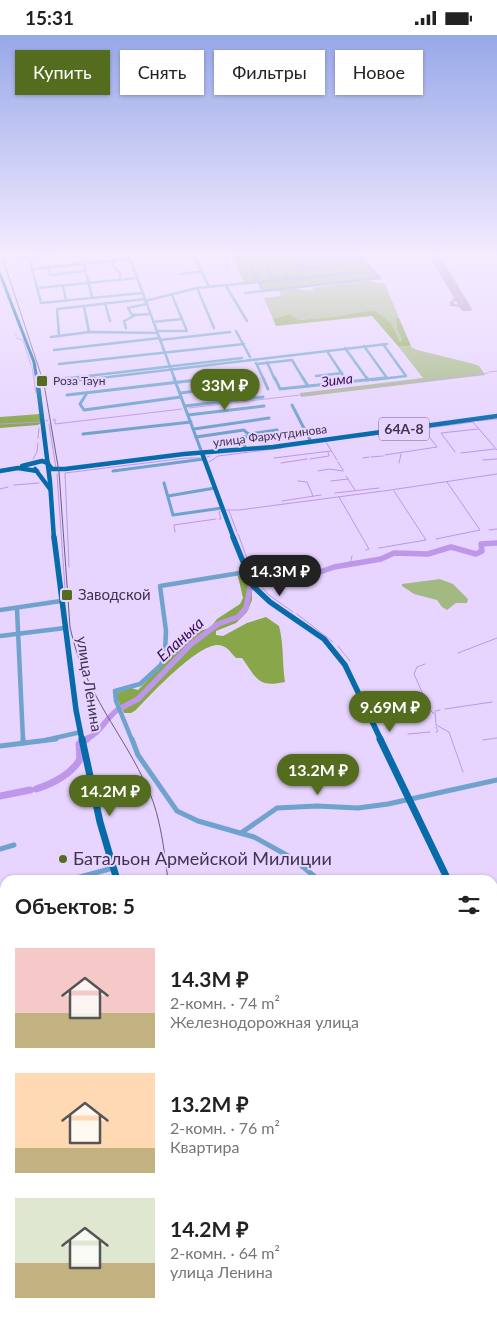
<!DOCTYPE html>
<html lang="ru">
<meta charset="utf-8">
<style>
body{margin:0;font-family:Lato,sans-serif;background:#f6f6f6;color:#222;height:100vh;display:flex;flex-direction:column;font-size:19px;white-space:nowrap}
*{box-sizing:border-box;margin:0}
p{font-size:16px;color:#767676}
.icon{flex:none;width:28px;height:28px;fill:none;stroke:currentColor;stroke-width:2;stroke-linecap:round;stroke-linejoin:round}
.map{position:relative;flex:1;overflow:hidden}
.panel{position:absolute;left:0px;top:840px;width:498px;height:445px;display:flex;flex-direction:column;background:#fff;border-radius:15px 15px 0 0;box-shadow:0 1px 4px #0004}
.panel>*{flex:none}
.guide{position:absolute;left:15px;top:15px;width:468px;height:45px;display:flex;gap:10px}
.price{position:absolute;translate:-50% -42px;padding:0 11px;border-radius:18px;background:#536c1d;color:#fff;font-size:16px;line-height:32px;filter:drop-shadow(0 1px 2px #0008)}
.price::after{content:'';position:absolute;left:50%;top:30px;width:15px;height:11px;margin-left:-8px;background:inherit;clip-path:polygon(0 0,100% 0,50% 100%)}
.price.selected{background:#222;color:#fff}
ul{padding:0;list-style:none}
li{display:flex;align-items:center;gap:15px;height:125px;padding:0 15px}
li span{display:grid;place-items:center;flex:none;width:140px;height:100px;border-radius:0px;color:#555}
li>.icon{margin-inline-start:auto}
span .icon{width:60px;height:60px;fill:#fffc;stroke-width:1}
li b{font-size:21px}
h2{display:flex;justify-content:space-between;align-items:center;height:60px;padding:0 15px;font-size:21px}
.pill{padding:0 18px;border-radius:0px;background:#fff;box-shadow:0 1px 4px #0004;font-size:18px;line-height:45px}
.pill.selected{background:#536c1d;color:#fff}
.status{display:flex;justify-content:space-between;align-items:center;height:35px;padding:0 25px;background:#fff;direction:ltr}
.status svg{height:14px;fill:currentColor}
.map>svg:first-child{display:block}
.green{fill:#a3b982}
.forest{fill:#88a74a}
.lines{fill:none;stroke-linecap:round;stroke-linejoin:round}
.stream{stroke:#be96ea;stroke-width:1}
.river-far1{stroke:#be96ea;stroke-width:5.5}
.river{stroke:#be96ea;stroke-width:7}
.taxiway{fill:#aa98be;fill-rule:evenodd}
.runway{fill:#aa98be;fill-rule:evenodd}
.minor-far4{stroke:#6fa2cd;stroke-width:2.5}
.minor-far3{stroke:#6fa2cd;stroke-width:3}
.minor-far2{stroke:#6fa2cd;stroke-width:4.5}
.minor-far1{stroke:#6fa2cd;stroke-width:5}
.minor{stroke:#6fa2cd;stroke-width:7}
.major-far4{stroke:#076ba9;stroke-width:3}
.major-far3{stroke:#076ba9;stroke-width:4.5}
.major-far2{stroke:#076ba9;stroke-width:5.5}
.major-far1{stroke:#076ba9;stroke-width:7}
.major{stroke:#076ba9;stroke-width:9}
.rail-far1{stroke:#6c5d7d;stroke-width:1}
.rail{stroke:#6c5d7d;stroke-width:2}
.poi-dot{fill:#536c1d;stroke:#e7d4ff;stroke-width:2}
.labels{text-anchor:middle;stroke-width:4;stroke-linejoin:round;paint-order:stroke}
.far-poi-label{font-size:12px;fill:#40334f;stroke:#e7d4ff;text-anchor:start}
.far-street-label{font-size:12px;fill:#40334f;stroke:#e7d4ff}
.far-water-label{font-size:14px;font-style:italic;fill:#390e59;stroke:#e7d4ff}
.shield{fill:#e7d4ff;stroke:#726384;stroke-width:1}
.shield-label{font-size:14px;font-weight:bold;fill:#40334f}
.poi-label{font-size:15px;fill:#40334f;stroke:#e7d4ff;text-anchor:start}
.street-label{font-size:15px;fill:#40334f;stroke:#e7d4ff}
.water-label{font-size:16px;font-style:italic;fill:#390e59;stroke:#e7d4ff}
.near-poi-label{font-size:18px;fill:#40334f;stroke:#e7d4ff;text-anchor:start}
</style>
<div class="status"><b>15:31</b><svg viewBox="0 0 49 12"><path d="M0 12V9h3v3zM5 12V6h3v6zM10 12V3h3v9zM15 12V0h3v12zM26 1h20v11H26zM47 4h2v5h-2z"/></svg></div>
<div class="map">
<svg width="497" height="1285" viewBox="0 0 497 1285">
<rect width="100%" height="100%" fill="#e7d4ff"/>
<g class="green">
<path d="M231,218h128l23,26 -118,12 -6,-9 -14,1z"/>
<path d="M368,246l17,3 14,34h-3l1,11 7,11 -4,2 -7,-10 -20,-22 -40,7 -34,3 -12,-6 -14,5 -9,-21 17,-2 -2,-6 16,-1 19,2 -2,-3 5,-1z"/>
<path d="M408,310l9,5 57,14 5,2 6,9 -184,22 -1,-4 123,-15 -25,-32z"/>
<path d="M440,544l13,5 15,15 -1,4h-11l-9,7 -5,-3 -5,-7 -23,-6 -12,-8v-2z"/>
</g>
<g class="forest">
<path d="M373,275l17,12 10,20 3,-2 -6,-11 -1,-11h3l12,28h-13l-26,-30 -96,10 -3,-7 15,-5 11,6 34,-3z"/>
<path d="M40,379l1,9 -3,2 -38,3v-11z"/>
<path d="M240,540l5,2 7,13v10l-5,12 -11,11 -20,8v4l7,1 24,-13 19,-6 13,9c5,19 3,36 6,56 -27,6 -28,-3 -43,-24h-6c-6,-6 -9,-13 -19,-13 -21,1 -66,49 -81,65l-5,3h-7l-7,-15v-5l14,-5 7,2 27,-28 3,-15 22,-10 5,-5 15,-4 7,-9 23,-15 3,-6 -5,-22z"/>
</g>
<g class="lines">
<g class="stream">
<path d="M16,299v2"/>
<path d="M16,303l7,2 8,25"/>
<path d="M32,332l4,26"/>
<path d="M489,337l8,-1"/>
<path d="M189,373l299,-35"/>
<path d="M53,385l2,-1v5l127,-15"/>
<path d="M46,386l2,-1"/>
<path d="M477,386l20,-2"/>
<path d="M0,389l41,-2"/>
<path d="M49,389l7,44"/>
<path d="M359,402l114,-15 24,28"/>
<path d="M38,403l1,-10"/>
<path d="M326,407l11,18"/>
<path d="M455,417l-14,-19 37,-4"/>
<path d="M461,418l34,-4"/>
<path d="M385,420l52,-8 -13,-17"/>
<path d="M207,422l3,-1"/>
<path d="M371,422l12,-1"/>
<path d="M274,423l57,-7"/>
<path d="M363,423l6,-1"/>
<path d="M33,424l4,-7 1,-9"/>
<path d="M310,424l19,-3 -1,-4"/>
<path d="M483,425l14,-1"/>
<path d="M209,427l9,-6 64,-8"/>
<path d="M338,427l5,8"/>
<path d="M281,428l26,-4"/>
<path d="M399,428l2,-9"/>
<path d="M318,436l11,-2 14,2"/>
<path d="M57,439l8,114"/>
<path d="M346,441l9,14"/>
<path d="M298,446l9,1 6,14"/>
<path d="M331,446l17,-2"/>
<path d="M14,450l25,-2"/>
<path d="M0,454l8,-2"/>
<path d="M384,456l113,-17"/>
<path d="M335,458l44,-5"/>
<path d="M339,462l30,52 -3,1"/>
<path d="M282,466l39,-6"/>
<path d="M225,475h14l144,-19"/>
<path d="M229,476l8,21"/>
<path d="M219,484h2l-2,-7 2,-1"/>
<path d="M489,495l8,-1"/>
<path d="M175,497l-1,-7 42,-6"/>
<path d="M238,499l10,27"/>
<path d="M436,504l44,-9 -33,-48"/>
<path d="M379,513l47,-8 -32,-49"/>
<path d="M350,529l2,-8"/>
<path d="M69,532l-4,-94 121,-15h14"/>
<path d="M258,548l11,12 24,17"/>
<path d="M297,579l36,28"/>
<path d="M338,611l12,15"/>
<path d="M458,618l39,-15"/>
<path d="M425,629l-8,3 -3,7 16,36 4,4"/>
<path d="M445,674l47,-7"/>
<path d="M440,675l-5,1 1,14 13,7 14,40"/>
<path d="M436,692l2,4 -2,1"/>
<path d="M408,699l22,-2"/>
<path d="M483,705l14,-2"/>
<path d="M492,923l5,9"/>
</g>
<g class="river-far1">
<path d="M123,672l15,-8 52,-54 28,-21 20,-7 8,-9 4,-20 18,-13 13,-3 28,4 25,-9 47,-8 13,-6 34,1 23,-7 25,7 6,-3 -1,-7 16,-1"/>
<path d="M85,705c16,-8 19,-19 32,-30"/>
</g>
<g class="river">
<path d="M36,754c16,-5 36,-15 44,-30l-1,-15 8,-5"/>
<path d="M0,761l30,-6"/>
</g>
<path class="taxiway" d="M456,261l4,1 -6,5v2l13,2v2l-17,-2v-4z"/>
<path class="runway" d="M427,218h11l34,56 -2,2h-8z"/>
<g class="minor-far4">
<path d="M81,218l11,44"/>
<path d="M128,218l47,127"/>
<path d="M245,218l18,38"/>
<path d="M260,218l13,27"/>
<path d="M275,218l14,26"/>
<path d="M291,218l13,25"/>
<path d="M358,218l22,25"/>
<path d="M194,220l15,32"/>
<path d="M29,222l12,46 101,-10"/>
<path d="M293,222l46,-3"/>
<path d="M15,223l55,-5"/>
<path d="M112,226l4,9 4,3v7"/>
<path d="M296,228l46,-3"/>
<path d="M49,232l1,8 35,-4"/>
<path d="M33,234l97,-10"/>
<path d="M299,234l47,-4"/>
<path d="M180,239l21,-2"/>
<path d="M63,251l3,14"/>
<path d="M226,251l21,35"/>
<path d="M38,253l99,-10"/>
<path d="M197,253l17,40"/>
<path d="M245,258l135,-15"/>
<path d="M172,260l10,24"/>
<path d="M145,266l52,-13 177,-17"/>
<path d="M105,268l5,18"/>
<path d="M147,269l-19,4 4,7 18,-1"/>
<path d="M84,271l5,26"/>
<path d="M153,287l29,-3 5,12h-30"/>
<path d="M126,293l-2,-7 12,-6"/>
<path d="M236,296l14,26"/>
<path d="M59,300l-2,-26 88,-10"/>
<path d="M51,302l38,-5 68,1"/>
<path d="M160,305l70,-8"/>
<path d="M364,311l23,32"/>
<path d="M345,313l23,32"/>
<path d="M54,315l106,-12"/>
<path d="M327,316l19,29"/>
<path d="M267,327l8,18"/>
<path d="M256,328l8,17"/>
<path d="M59,329l185,-20"/>
<path d="M257,329l35,-4 12,20"/>
<path d="M316,341l26,-3"/>
<path d="M62,344l180,-21"/>
<path d="M83,345l304,-36"/>
<path d="M203,345l40,-5"/>
<path d="M372,345l34,-4 -23,-32"/>
</g>
<g class="minor-far3">
<path d="M174,343l28,75"/>
<path d="M263,343l5,11"/>
<path d="M275,343l5,11 104,-11"/>
<path d="M303,343l5,8"/>
<path d="M345,343l3,4"/>
<path d="M367,343l1,2"/>
<path d="M62,344l6,-1"/>
<path d="M62,347l32,-4"/>
<path d="M87,358l-7,11 4,6 97,-13"/>
<path d="M180,358l76,-9"/>
<path d="M67,360l147,-17"/>
<path d="M292,370l19,37"/>
<path d="M185,371l78,-9"/>
<path d="M188,380l76,-9"/>
<path d="M194,394l75,-11"/>
<path d="M83,399l108,-12"/>
<path d="M196,402l48,-7 4,4 29,-4"/>
<path d="M246,415l-4,-13h7"/>
<path d="M113,436l91,-12"/>
<path d="M164,448l9,32 49,-7"/>
<path d="M168,461l47,-8"/>
</g>
<g class="minor-far2">
<path d="M17,574l6,131"/>
<path d="M0,575l61,-9"/>
<path d="M0,601l65,-8"/>
<path d="M46,705l35,-8"/>
<path d="M132,705l-16,-39 -1,-10 25,-7 21,-19 4,-14 1,-20 -6,-45 86,-14"/>
</g>
<g class="minor-far1">
<path d="M23,704v4"/>
<path d="M132,704l6,16 39,56 21,10 56,16 38,21 27,22"/>
<path d="M0,711l56,-7"/>
<path d="M241,798l36,-25 40,-2 41,2 30,-4 109,-24"/>
<path d="M0,814l14,-4"/>
<path d="M69,845l44,-12"/>
<path d="M0,866l5,-2"/>
</g>
<path class="minor" d="M0,1071l5,-1"/>
<path class="major-far4" d="M0,239l34,88 3,18"/>
<g class="major-far3">
<path d="M37,343l13,104 4,57"/>
<path d="M202,418l32,86"/>
<path d="M48,429l4,5h13l119,-15 89,-7 224,-31"/>
<path d="M22,431l20,-5 6,2"/>
<path d="M35,434l15,20"/>
<path d="M0,436l18,-3 19,3"/>
</g>
<g class="major-far2">
<path d="M54,502l22,173 6,30"/>
<path d="M233,502l20,49 17,16 54,37 21,26 36,75"/>
</g>
<g class="major-far1">
<path d="M82,704l18,83 17,58"/>
<path d="M380,704l68,141"/>
<path d="M492,940l5,10"/>
</g>
<path class="major" d="M255,1285l1,-5"/>
<path class="rail-far1" d="M1,218l43,131 15,88 11,155c14,67 53,105 79,164 12,28 15,59 19,89"/>
<path class="rail" d="M296,1280l3,5"/>
</g>
<linearGradient id="sky" x2="0" y2="1"><stop stop-color="#97a8e9"/><stop offset="0.55" stop-color="#f4ecff"/><stop offset="1" stop-color="#f4ecff" stop-opacity="0"/></linearGradient>
<rect width="497" height="398" fill="url(#sky)"/>
<g class="poi-dot">
<rect x="36" y="340" width="12" height="12" rx="2.5"/>
<rect x="61" y="554" width="12" height="12" rx="2.5"/>
<circle cx="63" cy="824" r="5"/>
</g>
<g class="labels">
<g class="far-poi-label">
<text x="53" y="350">Роза Таун</text>
</g>
<g class="far-street-label">
<text transform="translate(270 401) rotate(-7)" y="4">улица Фархутдинова</text>
</g>
<g class="far-water-label">
<text transform="translate(337 345) rotate(-7)" y="5">Зима</text>
</g>
<rect class="shield" x="379" y="382.5" width="50" height="23" rx="4"/>
<g class="shield-label">
<text x="404" y="399">64А-8</text>
</g>
<g class="poi-label">
<text x="78" y="565">Заводской</text>
</g>
<g class="street-label">
<text transform="translate(89 649) rotate(81)" y="5">улица Ленина</text>
</g>
<g class="water-label">
<text transform="translate(180 604) rotate(-42)" y="6">Еланька</text>
</g>
<g class="near-poi-label">
<text x="73" y="830">Батальон Армейской Милиции</text>
</g>
</g>
</svg>
<b class="price" style="left:225px;top:376px">33M ₽</b>
<b class="price selected" style="left:280px;top:562px">14.3M ₽</b>
<b class="price" style="left:390px;top:698px">9.69M ₽</b>
<b class="price" style="left:318px;top:761px">13.2M ₽</b>
<b class="price" style="left:110px;top:782px">14.2M ₽</b>
<div class="guide">
<a class="pill selected">Купить</a>
<a class="pill">Снять</a>
<a class="pill">Фильтры</a>
<a class="pill">Новое</a>
</div>
<section class="panel">
<h2>Объектов: 5<svg class="icon" aria-label="filters" viewBox="0 0 24 24"><path d="M4 7h16M4 17h16"/><circle cx="9" cy="7" r="2"/><circle cx="15" cy="17" r="2"/></svg></h2>
<ul>
<li><span style="background:linear-gradient(#f6c9c9 65%,#c2b280 0)"><svg class="icon" aria-label="home" viewBox="0 0 24 24"><path d="M3 11l9-7 9 7M6 9v11h12V9"/></svg></span><div><b>14.3M ₽</b><p>2-комн. · 74 m²</p><p>Железнодорожная улица</p></div></li>
<li><span style="background:linear-gradient(#ffd9b3 75%,#c2b280 0)"><svg class="icon" aria-label="home" viewBox="0 0 24 24"><path d="M3 11l9-7 9 7M6 9v11h12V9"/></svg></span><div><b>13.2M ₽</b><p>2-комн. · 76 m²</p><p>Квартира</p></div></li>
<li><span style="background:linear-gradient(#dfe7d0 65%,#c2b280 0)"><svg class="icon" aria-label="home" viewBox="0 0 24 24"><path d="M3 11l9-7 9 7M6 9v11h12V9"/></svg></span><div><b>14.2M ₽</b><p>2-комн. · 64 m²</p><p>улица Ленина</p></div></li>
</ul>
</section>
</div>
